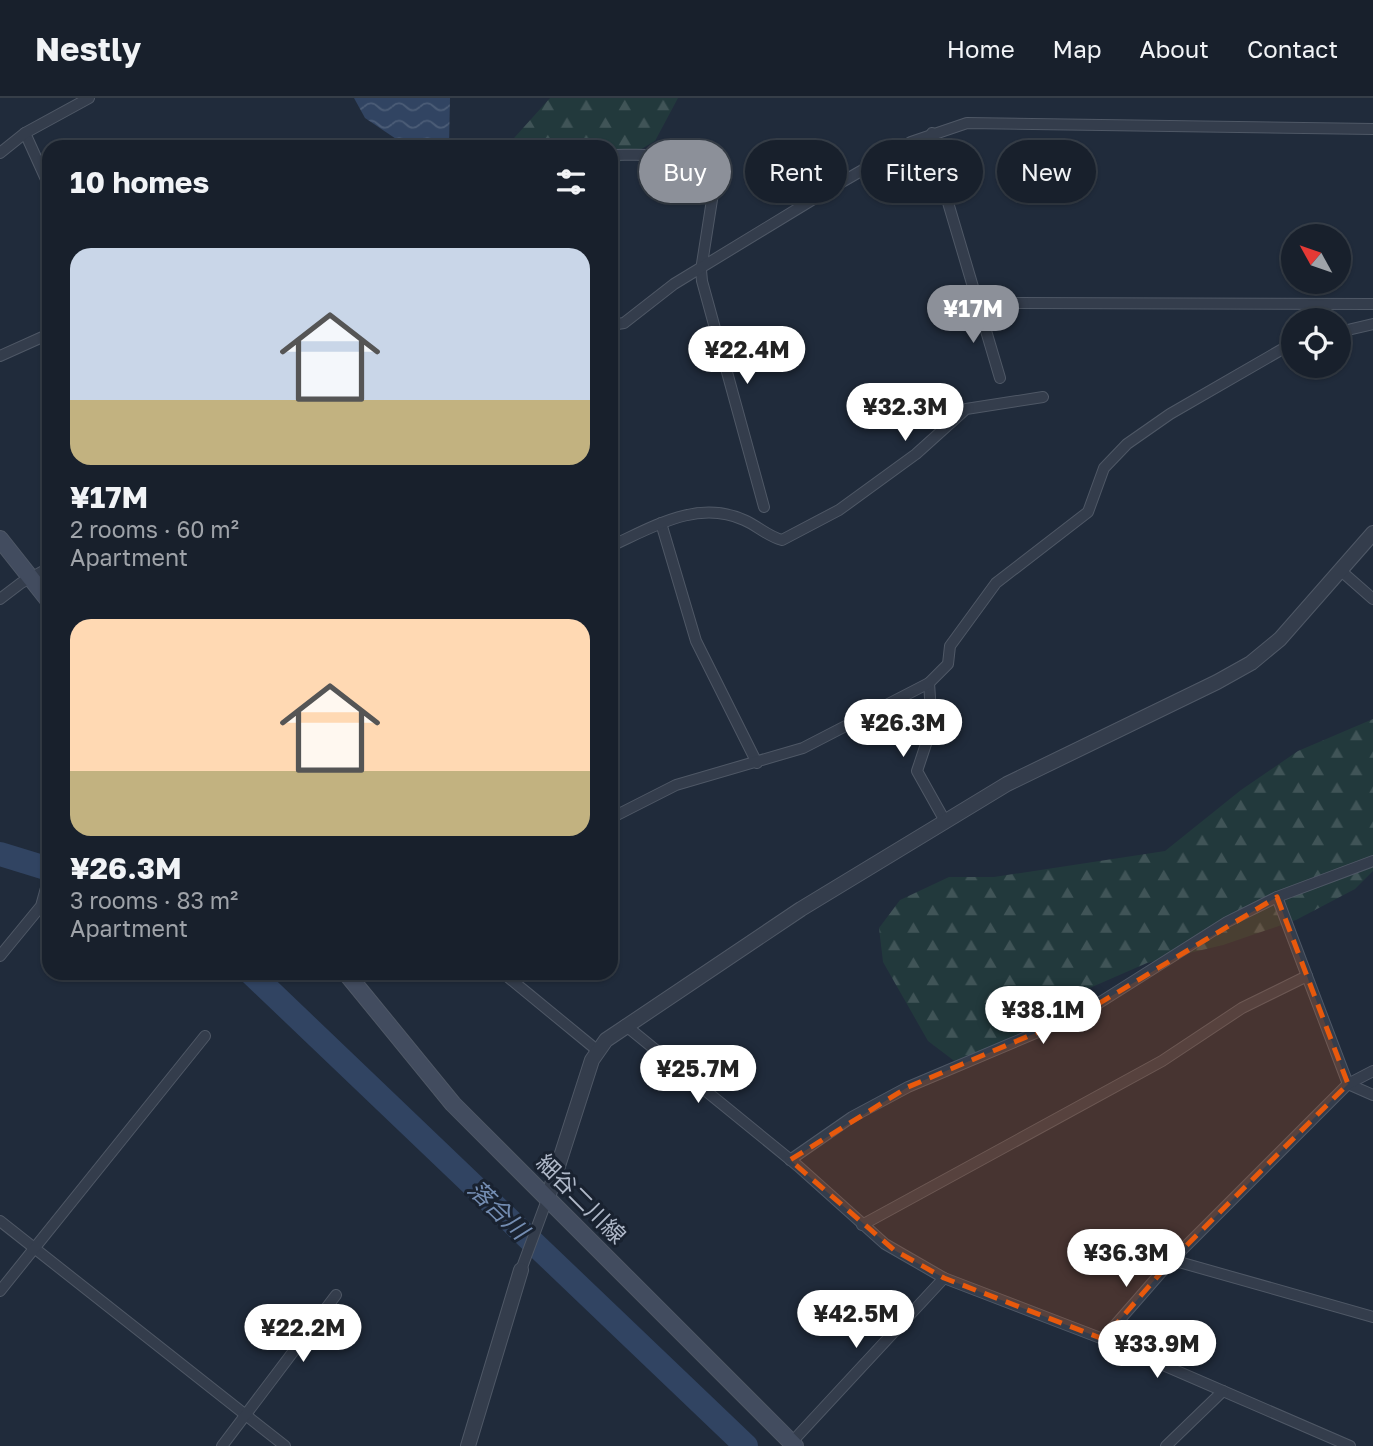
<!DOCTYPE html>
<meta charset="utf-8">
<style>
body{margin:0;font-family:"Golos Text","Noto Sans JP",sans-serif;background:#252d38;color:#f1f3f6;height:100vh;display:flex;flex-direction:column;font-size:26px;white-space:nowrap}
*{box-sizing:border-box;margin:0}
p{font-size:23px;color:#9fa3a9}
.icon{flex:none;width:38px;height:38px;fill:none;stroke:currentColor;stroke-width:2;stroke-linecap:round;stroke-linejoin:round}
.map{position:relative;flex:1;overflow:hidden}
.side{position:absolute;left:42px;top:42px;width:576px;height:840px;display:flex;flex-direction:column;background:#18202c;border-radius:21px;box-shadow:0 2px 5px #0004,0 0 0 2px #363e48}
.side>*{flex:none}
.banner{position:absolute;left:639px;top:42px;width:628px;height:63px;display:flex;gap:14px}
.needle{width:46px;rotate:310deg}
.controls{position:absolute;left:1281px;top:126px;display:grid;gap:14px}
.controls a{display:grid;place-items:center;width:70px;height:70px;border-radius:50%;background:#18202c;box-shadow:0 2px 5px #0004,0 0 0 2px #363e48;font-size:35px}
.price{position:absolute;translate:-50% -60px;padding:0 16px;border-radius:24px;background:#fff;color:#222;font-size:23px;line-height:46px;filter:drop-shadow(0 2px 4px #0008)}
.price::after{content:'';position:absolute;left:50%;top:42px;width:21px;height:16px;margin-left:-10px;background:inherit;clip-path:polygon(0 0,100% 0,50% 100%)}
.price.active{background:#8c9099;color:#fff}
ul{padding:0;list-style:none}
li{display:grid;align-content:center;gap:14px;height:371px;padding:0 28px}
li span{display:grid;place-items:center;height:217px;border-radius:21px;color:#555}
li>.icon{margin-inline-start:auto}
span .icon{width:126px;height:126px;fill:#fffc;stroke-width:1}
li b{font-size:30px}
h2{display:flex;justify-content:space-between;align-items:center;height:84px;padding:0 28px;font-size:30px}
.chip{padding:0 24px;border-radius:32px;background:#18202c;box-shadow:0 2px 5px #0004,0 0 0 2px #363e48;font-size:24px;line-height:63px}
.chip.active{background:#8c9099;color:#fff}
header{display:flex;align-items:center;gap:42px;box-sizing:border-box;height:98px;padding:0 35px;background:#18202c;border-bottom:2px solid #363e48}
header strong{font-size:33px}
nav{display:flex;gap:38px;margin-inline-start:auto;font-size:24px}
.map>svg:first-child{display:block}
.forest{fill:url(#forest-firs)}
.water{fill:url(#water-waves)}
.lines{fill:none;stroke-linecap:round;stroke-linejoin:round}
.river{stroke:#314462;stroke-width:24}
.minor-casing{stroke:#4f5866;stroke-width:12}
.tertiary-casing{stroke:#4f5866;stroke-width:16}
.secondary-casing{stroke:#4f5866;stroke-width:18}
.minor{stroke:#343d4c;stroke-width:10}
.tertiary{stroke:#343d4c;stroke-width:14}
.secondary{stroke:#424c5f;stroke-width:16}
.marked{fill:#e8590c;fill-opacity:0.2;stroke:#e8590c;stroke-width:5;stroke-dasharray:14 9;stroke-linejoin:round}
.labels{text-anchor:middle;stroke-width:6;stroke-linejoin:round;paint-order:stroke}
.street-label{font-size:23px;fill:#afb8c8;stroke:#192230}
.water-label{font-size:24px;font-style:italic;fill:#748db2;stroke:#192230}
</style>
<header>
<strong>Nestly</strong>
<nav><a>Home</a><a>Map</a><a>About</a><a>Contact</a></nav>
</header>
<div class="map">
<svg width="1373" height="1348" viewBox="0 0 1373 1348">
<defs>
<pattern id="forest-firs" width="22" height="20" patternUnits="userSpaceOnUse" patternTransform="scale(1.75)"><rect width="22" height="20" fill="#22393c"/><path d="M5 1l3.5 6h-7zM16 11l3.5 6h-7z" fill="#405457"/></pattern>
<pattern id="water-waves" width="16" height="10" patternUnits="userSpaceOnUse" patternTransform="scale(1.75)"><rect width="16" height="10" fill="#314462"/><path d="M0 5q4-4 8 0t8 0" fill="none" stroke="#4c5d77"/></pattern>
</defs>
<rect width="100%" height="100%" fill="#202b3b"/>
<g class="forest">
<path d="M550,0h128l-23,43 -44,26v-20h-105z"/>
<path d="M1373,621v152l-18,18 -59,31 -73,25 -76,18 -94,41 -48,41 -48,18 -29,-22 -45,-79 -4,-34 21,-28 49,-23h45l171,-26 76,-61 57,-39z"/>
</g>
<path class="water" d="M354,0h96l-1,49h-41l-43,-29z"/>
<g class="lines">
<g class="river">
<path d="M0,756l49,15"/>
<path d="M251,875l495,473"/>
</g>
<defs>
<g id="minor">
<path d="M25,35l24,53"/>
<path d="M932,35l4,29 64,216"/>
<path d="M0,55l25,-20 64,-35"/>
<path d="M611,57c32,0 71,-4 98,16l5,16 -13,83 1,11 62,226"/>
<path d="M977,205l396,1"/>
<path d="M611,227l13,-2 50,-39 161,-98 76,-44 56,-19 406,6"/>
<path d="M1339,234l34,-8"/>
<path d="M0,258l49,-22"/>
<path d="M661,425l35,118 61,122"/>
<path d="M611,448c42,-19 86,-47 133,-26 14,6 23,16 38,20l57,-30 77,-56 50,-45 77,-12"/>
<path d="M1340,472l33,29"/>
<path d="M0,501l21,-16 28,-15"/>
<path d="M929,585l3,43 -15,45 28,50"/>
<path d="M611,720l65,-33 127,-37 126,-65 19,-19 2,-18 46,-63 92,-71 16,-44 23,-24 43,-30 123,-71"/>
<path d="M1277,799l71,187 25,11"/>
<path d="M0,858l41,-50 8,-29"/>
<path d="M503,875l95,78"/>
<path d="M625,927l173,141 87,78 59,34 159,61 247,107"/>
<path d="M790,1062l62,-43 56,-30 175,-74 144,-91 50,-25 96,-36"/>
<path d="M0,1123l285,225"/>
<path d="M862,1127l300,-164 80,-53 65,-32"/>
<path d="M1172,1162l201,57"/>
<path d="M521,1172l27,-73"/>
<path d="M0,1193l205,-255"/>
<path d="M1103,1241l69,-79 176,-176 25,-13"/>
<path d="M791,1345l153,-165"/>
<path d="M222,1348l114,-151"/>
<path d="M1166,1348l57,-55"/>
</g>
<g id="tertiary">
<path d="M548,1099l44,-137 14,-20 195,-131 206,-125 210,-102 34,-19 29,-24 93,-106"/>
<path d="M468,1348l53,-176"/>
</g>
<g id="secondary">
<path d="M0,441l49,62"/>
<path d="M346,875l107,131 342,342"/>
</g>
</defs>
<use href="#minor" class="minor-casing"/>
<use href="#tertiary" class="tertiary-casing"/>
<use href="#secondary" class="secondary-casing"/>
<use href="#minor" class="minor"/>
<use href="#tertiary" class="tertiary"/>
<use href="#secondary" class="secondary"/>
</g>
<path class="marked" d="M1277,799l71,187 -176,176 -69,79 -159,-61 -50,-28 -104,-90 118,-73 175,-74z"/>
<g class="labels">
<g class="street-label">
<text transform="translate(581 1101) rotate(45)" y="8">細谷二川線</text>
</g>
<g class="water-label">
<text transform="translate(498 1112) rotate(44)" y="8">落合川</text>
</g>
</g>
</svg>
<div class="controls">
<a><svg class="needle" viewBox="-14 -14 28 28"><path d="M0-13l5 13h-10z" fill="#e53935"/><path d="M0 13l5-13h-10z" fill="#9fa3a9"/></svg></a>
<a><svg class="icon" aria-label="locate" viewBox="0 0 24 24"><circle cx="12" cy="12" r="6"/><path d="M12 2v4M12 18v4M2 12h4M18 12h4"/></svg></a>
</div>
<b class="price active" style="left:973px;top:247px">¥17M</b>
<b class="price" style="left:747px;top:288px">¥22.4M</b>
<b class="price" style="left:905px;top:345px">¥32.3M</b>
<b class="price" style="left:903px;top:661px">¥26.3M</b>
<b class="price" style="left:1043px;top:948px">¥38.1M</b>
<b class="price" style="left:698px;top:1007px">¥25.7M</b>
<b class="price" style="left:1126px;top:1191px">¥36.3M</b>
<b class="price" style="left:856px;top:1252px">¥42.5M</b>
<b class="price" style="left:303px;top:1266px">¥22.2M</b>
<b class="price" style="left:1157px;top:1282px">¥33.9M</b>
<div class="banner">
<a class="chip active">Buy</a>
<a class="chip">Rent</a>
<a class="chip">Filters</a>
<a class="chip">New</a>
</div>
<section class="side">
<h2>10 homes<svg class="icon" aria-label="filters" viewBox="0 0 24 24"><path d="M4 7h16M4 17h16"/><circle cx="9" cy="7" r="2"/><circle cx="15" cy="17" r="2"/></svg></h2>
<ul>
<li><span style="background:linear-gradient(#c9d6e8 70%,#c2b280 0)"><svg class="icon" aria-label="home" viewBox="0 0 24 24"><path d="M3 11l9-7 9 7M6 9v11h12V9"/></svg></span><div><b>¥17M</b><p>2 rooms · 60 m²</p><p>Apartment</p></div></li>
<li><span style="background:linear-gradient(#ffd9b3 70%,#c2b280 0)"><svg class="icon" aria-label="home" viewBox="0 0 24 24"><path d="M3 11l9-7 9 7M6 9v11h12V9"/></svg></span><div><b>¥26.3M</b><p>3 rooms · 83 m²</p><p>Apartment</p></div></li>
</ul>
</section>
</div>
